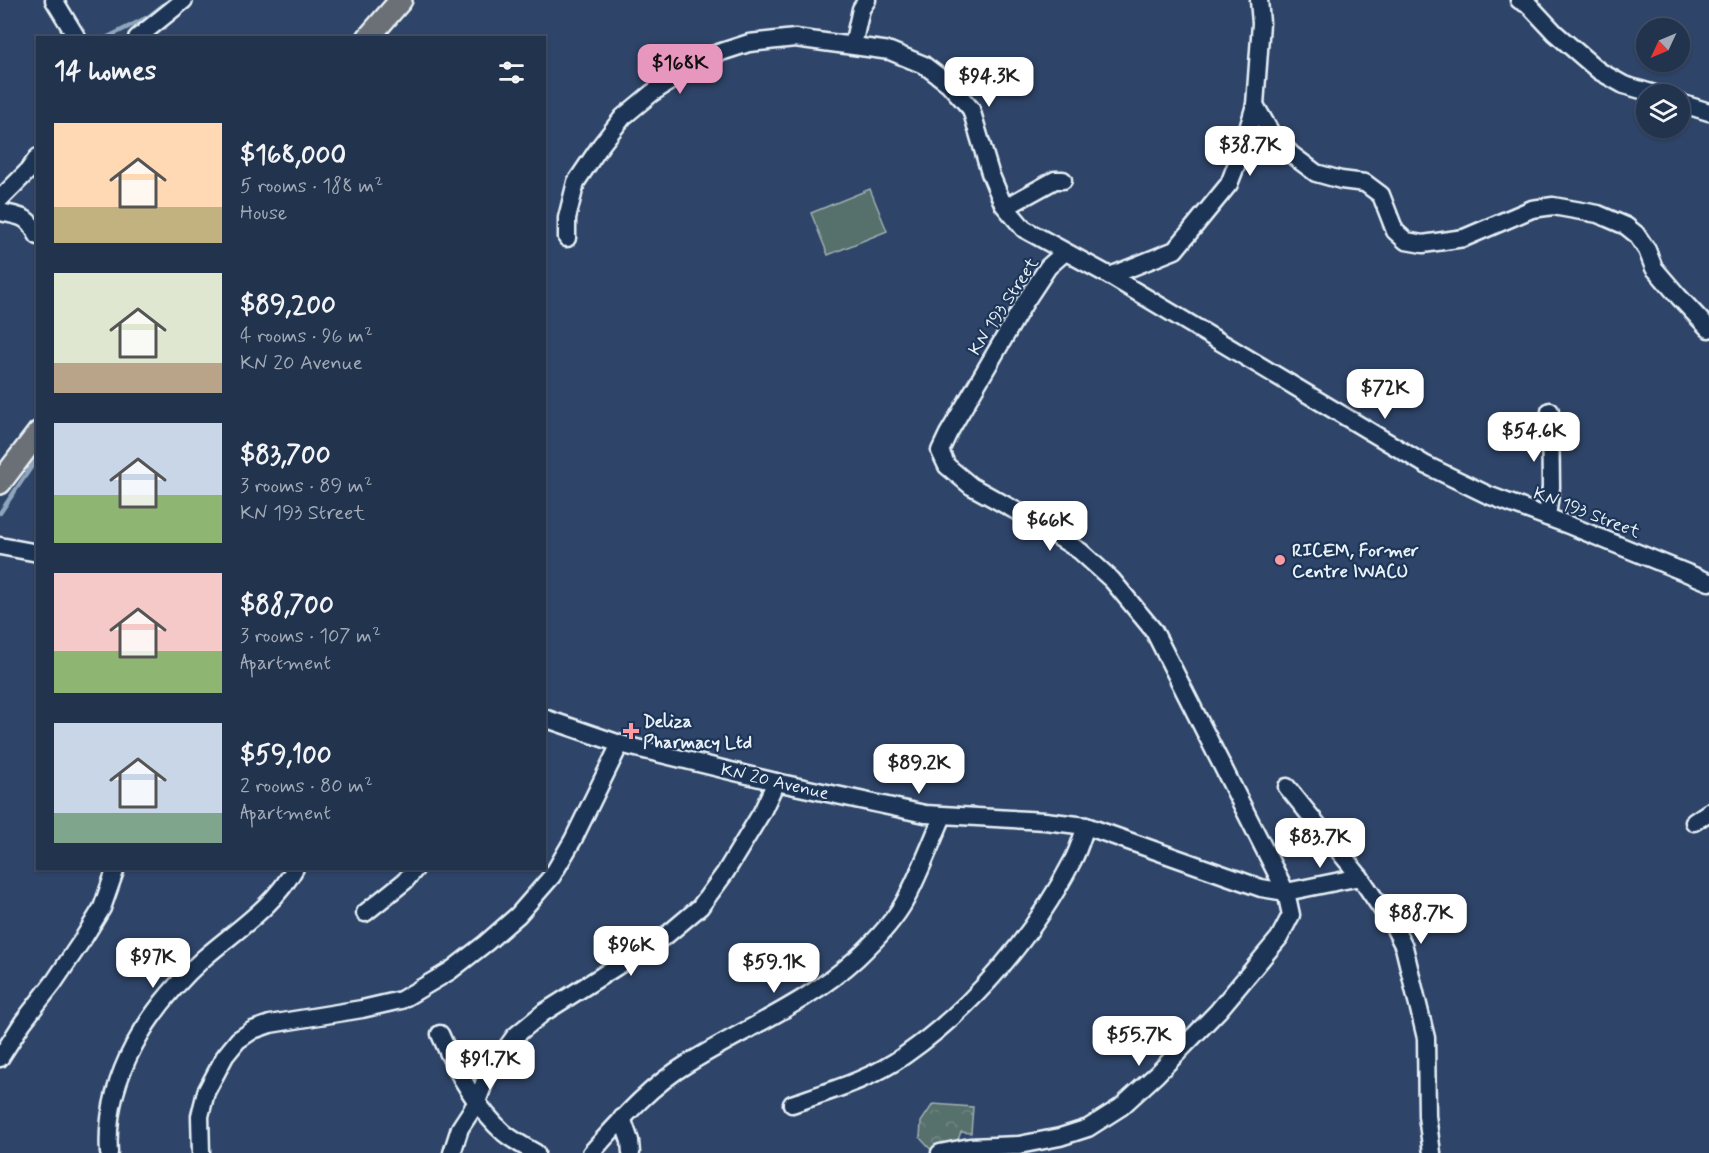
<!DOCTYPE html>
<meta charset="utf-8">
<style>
body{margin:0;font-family:Mynerve,sans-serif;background:#2a3b55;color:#f1f3f6;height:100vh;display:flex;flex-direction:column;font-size:22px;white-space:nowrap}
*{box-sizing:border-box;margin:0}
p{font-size:20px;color:#a2aab6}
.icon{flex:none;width:33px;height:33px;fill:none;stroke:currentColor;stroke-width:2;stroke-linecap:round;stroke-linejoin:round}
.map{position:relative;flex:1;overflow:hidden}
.panel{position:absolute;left:36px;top:36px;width:510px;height:834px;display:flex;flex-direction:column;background:#22334e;border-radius:0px;box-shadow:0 2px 4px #0004,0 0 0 2px #3f4e66}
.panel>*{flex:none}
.needle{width:39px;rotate:226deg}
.fabs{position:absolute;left:1636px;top:18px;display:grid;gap:12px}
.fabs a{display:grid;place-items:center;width:54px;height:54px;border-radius:50%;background:#22334e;box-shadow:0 2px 4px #0004,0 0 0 2px #3f4e66;font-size:30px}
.price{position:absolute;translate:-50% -51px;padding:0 14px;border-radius:12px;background:#fff;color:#222;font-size:20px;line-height:39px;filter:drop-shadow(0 2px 3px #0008)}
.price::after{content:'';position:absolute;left:50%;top:36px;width:18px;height:14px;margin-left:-9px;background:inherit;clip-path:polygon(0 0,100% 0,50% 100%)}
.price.active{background:#e797bd;color:#111}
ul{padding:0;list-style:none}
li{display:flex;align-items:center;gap:18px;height:150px;padding:0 18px}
li span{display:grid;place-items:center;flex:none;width:168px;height:120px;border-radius:0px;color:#555}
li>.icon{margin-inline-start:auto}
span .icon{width:72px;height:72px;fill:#fffc;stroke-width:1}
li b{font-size:26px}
h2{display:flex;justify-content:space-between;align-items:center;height:72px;padding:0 18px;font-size:26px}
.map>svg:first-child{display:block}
.grass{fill:#576f6c;stroke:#a0b0b2;stroke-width:1.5}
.forest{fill:url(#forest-crowns);stroke:#a0b0b2;stroke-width:1.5}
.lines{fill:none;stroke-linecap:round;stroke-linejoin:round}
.stream{stroke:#8ea5bc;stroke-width:4.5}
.minor-casing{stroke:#e8f1f8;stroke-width:21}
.major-casing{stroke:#e8f1f8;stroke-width:26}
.minor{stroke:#1d3557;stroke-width:16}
.major{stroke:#6b7074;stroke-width:21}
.poi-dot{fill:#ff9aa2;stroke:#1d3557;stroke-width:2}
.labels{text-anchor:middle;stroke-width:4.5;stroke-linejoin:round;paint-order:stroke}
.street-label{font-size:18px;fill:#e8f1f8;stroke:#1d3557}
.poi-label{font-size:18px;font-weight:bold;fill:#e8f1f8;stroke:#1d3557;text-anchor:start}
</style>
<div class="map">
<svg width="1709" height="1153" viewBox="0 0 1709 1153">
<defs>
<pattern id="forest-crowns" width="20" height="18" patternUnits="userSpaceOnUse" patternTransform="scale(1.5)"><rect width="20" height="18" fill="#576f6c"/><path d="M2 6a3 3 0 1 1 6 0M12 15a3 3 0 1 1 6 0" fill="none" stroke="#6f8482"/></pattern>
</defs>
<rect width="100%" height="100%" fill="#2e4468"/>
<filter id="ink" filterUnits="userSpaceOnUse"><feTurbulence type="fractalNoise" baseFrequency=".0167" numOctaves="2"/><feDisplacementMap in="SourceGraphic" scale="12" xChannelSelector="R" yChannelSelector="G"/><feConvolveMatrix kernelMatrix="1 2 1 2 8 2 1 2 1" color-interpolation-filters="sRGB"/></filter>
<g filter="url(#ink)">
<path class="grass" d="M870,189l17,42 -59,24 -17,-42z"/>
<path class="forest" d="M933,1104l40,3 -2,26 -10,-1 -6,15 -21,6 -14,-15 1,-16z"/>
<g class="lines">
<g class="stream">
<path d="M106,38l42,-21 22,-17"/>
<path d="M0,513l38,-56"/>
</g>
<defs>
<g id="minor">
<path d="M54,0l23,38"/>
<path d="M1519,0l10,5 26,28 44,38 25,14 31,9"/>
<path d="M137,38l47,-38"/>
<path d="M853,45l8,-36 6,-9"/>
<path d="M1680,103l29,9"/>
<path d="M1255,105l16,28 21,22 24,18 25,7 24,3 16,12 14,36 11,10 17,3 41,-6 68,-29 21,-3 45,8 28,12 10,8 11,16 7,18 25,29 30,32"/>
<path d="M0,199l28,-28 10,-14"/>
<path d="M1006,207l49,-27h8"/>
<path d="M0,212c22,5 27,3 38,24"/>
<path d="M567,238v-20l9,-36 25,-37 22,-28 29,-24 57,-37 40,-13 46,-5 95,13 34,14 25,19 22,25 19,64 13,31 21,25 86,47 316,189 62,30 83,31 138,56"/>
<path d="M1110,276l65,-26 54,-66 12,-31 14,-48 6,-82 -2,-23"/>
<path d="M1547,517l4,-30 -1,-76"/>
<path d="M0,546l38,7"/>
<path d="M544,718l76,26 156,38 149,32 120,7 41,5 175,62 25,4 74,-15"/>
<path d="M1287,787l73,90 34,50 10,20 22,91 1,78 5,37"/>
<path d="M1694,822l15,-10"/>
<path d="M365,913l40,-32 11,-13"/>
<path d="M440,1034c15,35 35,73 64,99 10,8 21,14 32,20"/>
<path d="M0,1058l23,-36 31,-40 29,-43 19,-31 14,-40"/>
<path d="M792,1104c38,-13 80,-25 113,-49 69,-48 130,-121 168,-195 6,-11 9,-23 13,-34"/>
<path d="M622,1118l8,23 1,12"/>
<path d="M109,1153c-5,-77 40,-145 95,-195 32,-28 70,-51 91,-90"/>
<path d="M201,1153l-1,-37 6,-24 19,-36 13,-16 15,-10 17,-6 92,-15 39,-9 49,-29 36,-28 32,-28 34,-39 21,-36 47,-96"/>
<path d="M452,1153l8,-25 17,-26 10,-27 28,-39 28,-23 125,-79 32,-27 25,-34 37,-61 14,-30"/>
<path d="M591,1153c30,-33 58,-66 96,-89 56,-35 121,-61 170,-106 17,-16 38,-38 49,-59 14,-26 25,-56 37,-83"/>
<path d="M940,1153l30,-6 49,-2 41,-8 28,-9 33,-21 36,-33 61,-63 61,-73 12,-23 -5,-23 -132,-261 -42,-51 -32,-29 -60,-38 -49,-27 -24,-20 -7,-15 8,-17 77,-132 23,-35 17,-15"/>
</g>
<g id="major">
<path d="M368,38l33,-38"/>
<path d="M0,483l38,-50"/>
</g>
</defs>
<use href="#minor" class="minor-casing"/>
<use href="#major" class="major-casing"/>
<use href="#minor" class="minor"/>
<use href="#major" class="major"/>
</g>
</g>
<g class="poi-dot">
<circle cx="1280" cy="560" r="6"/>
<path d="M628 722h6v6h6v6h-6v6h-6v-6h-6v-6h6z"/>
</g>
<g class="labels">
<g class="street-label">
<text transform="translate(1003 306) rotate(-57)" y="6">KN 193 Street</text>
<text transform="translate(1587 512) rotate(21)" y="6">KN 193 Street</text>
<text transform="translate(775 781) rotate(13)" y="6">KN 20 Avenue</text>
</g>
<g class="poi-label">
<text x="1292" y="556">RICEM, Former<tspan x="1292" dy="21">Centre IWACU</tspan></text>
<text x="643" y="727">Deliza<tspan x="643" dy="21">Pharmacy Ltd</tspan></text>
</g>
</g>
</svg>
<div class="fabs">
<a><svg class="needle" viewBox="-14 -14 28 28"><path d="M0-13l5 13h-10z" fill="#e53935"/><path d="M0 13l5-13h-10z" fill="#a2aab6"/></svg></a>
<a><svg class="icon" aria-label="layers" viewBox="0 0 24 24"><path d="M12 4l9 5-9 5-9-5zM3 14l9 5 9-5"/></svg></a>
</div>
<b class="price active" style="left:680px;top:95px">$168K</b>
<b class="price" style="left:989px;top:108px">$94.3K</b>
<b class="price" style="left:1250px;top:177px">$38.7K</b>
<b class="price" style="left:1385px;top:420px">$72K</b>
<b class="price" style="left:1534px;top:463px">$54.6K</b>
<b class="price" style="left:1050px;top:552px">$66K</b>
<b class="price" style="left:919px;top:795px">$89.2K</b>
<b class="price" style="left:1320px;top:869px">$83.7K</b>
<b class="price" style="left:1421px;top:945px">$88.7K</b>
<b class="price" style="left:631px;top:977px">$96K</b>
<b class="price" style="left:153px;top:989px">$97K</b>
<b class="price" style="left:774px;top:994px">$59.1K</b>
<b class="price" style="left:1139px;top:1067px">$55.7K</b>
<b class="price" style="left:490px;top:1091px">$91.7K</b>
<section class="panel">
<h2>14 homes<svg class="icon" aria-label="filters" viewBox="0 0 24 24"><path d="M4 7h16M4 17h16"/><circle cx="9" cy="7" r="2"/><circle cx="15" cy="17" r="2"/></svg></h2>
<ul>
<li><span style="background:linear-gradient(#ffd9b3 70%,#c2b280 0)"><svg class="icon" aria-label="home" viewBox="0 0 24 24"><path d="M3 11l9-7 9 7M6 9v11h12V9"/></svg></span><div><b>$168,000</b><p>5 rooms · 188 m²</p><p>House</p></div></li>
<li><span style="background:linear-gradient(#dfe7d0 75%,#b9a48a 0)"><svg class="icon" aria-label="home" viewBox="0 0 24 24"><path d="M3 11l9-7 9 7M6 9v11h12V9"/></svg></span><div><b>$89,200</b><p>4 rooms · 96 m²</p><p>KN 20 Avenue</p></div></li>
<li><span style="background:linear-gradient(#c9d6e8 60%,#8fb573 0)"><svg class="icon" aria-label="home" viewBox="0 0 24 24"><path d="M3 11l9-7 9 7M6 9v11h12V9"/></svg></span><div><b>$83,700</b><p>3 rooms · 89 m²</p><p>KN 193 Street</p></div></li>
<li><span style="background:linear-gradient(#f6c9c9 65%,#8fb573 0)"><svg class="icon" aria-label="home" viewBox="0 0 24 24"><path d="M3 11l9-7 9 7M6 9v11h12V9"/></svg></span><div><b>$88,700</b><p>3 rooms · 107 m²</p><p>Apartment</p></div></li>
<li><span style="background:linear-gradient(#c9d6e8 75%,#7fa58c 0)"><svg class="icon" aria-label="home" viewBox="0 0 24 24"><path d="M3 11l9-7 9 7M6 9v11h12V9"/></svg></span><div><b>$59,100</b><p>2 rooms · 80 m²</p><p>Apartment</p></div></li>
</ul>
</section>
</div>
